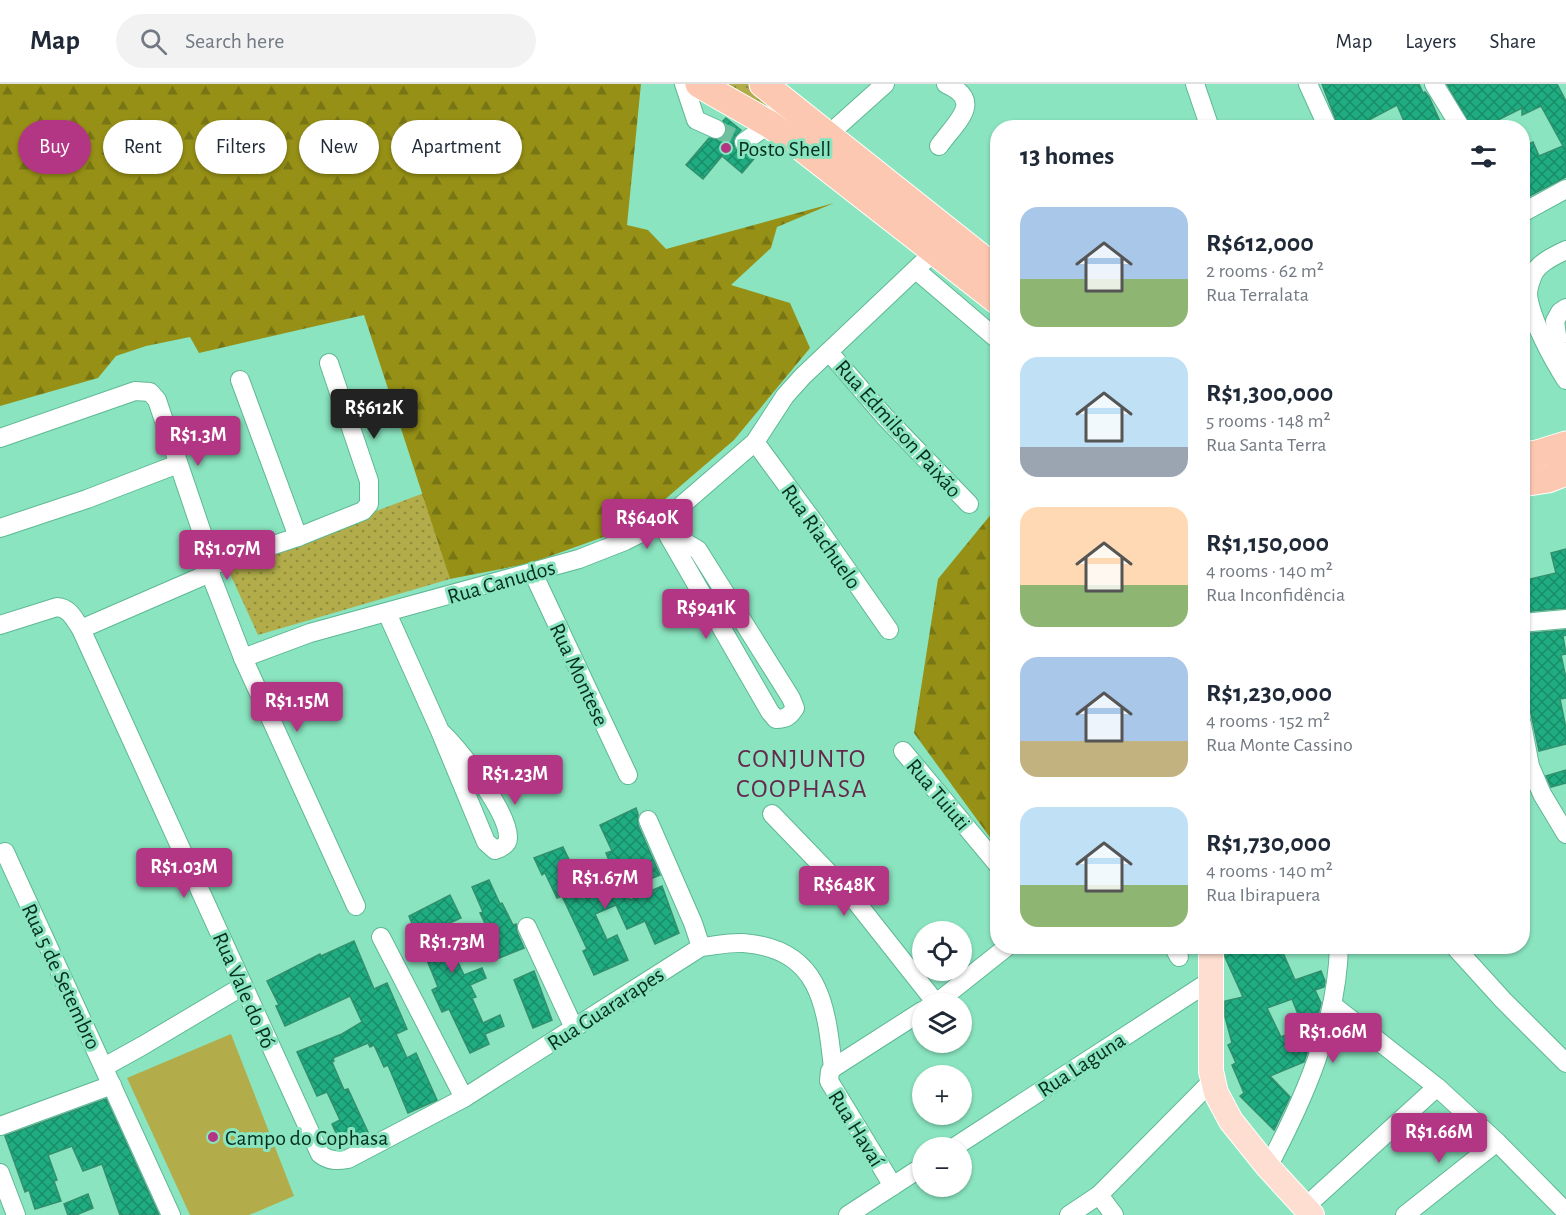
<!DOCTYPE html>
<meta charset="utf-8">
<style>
body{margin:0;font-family:"Alegreya Sans",sans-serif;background:#f2f2f3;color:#1f2937;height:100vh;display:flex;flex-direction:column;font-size:22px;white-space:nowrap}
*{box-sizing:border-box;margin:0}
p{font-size:20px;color:#747a83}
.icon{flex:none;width:33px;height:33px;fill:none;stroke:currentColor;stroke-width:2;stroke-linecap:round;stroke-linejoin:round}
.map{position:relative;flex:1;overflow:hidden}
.panel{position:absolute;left:990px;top:36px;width:540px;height:834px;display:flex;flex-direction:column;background:#fff;border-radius:24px;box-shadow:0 2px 4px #0004}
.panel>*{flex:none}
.top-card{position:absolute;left:18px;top:36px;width:570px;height:54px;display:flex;gap:12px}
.tools{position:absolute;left:912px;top:837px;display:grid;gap:12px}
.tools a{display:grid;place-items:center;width:60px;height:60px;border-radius:50%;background:#fff;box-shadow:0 2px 4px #0004;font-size:30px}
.price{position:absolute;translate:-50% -51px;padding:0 14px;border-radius:6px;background:#b33685;color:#fff;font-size:20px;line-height:39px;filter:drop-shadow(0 2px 3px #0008)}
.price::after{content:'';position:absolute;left:50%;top:36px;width:18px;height:14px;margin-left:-9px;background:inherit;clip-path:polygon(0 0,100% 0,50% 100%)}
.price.on{background:#222;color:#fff}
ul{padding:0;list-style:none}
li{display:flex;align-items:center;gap:18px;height:150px;padding:0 30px}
li span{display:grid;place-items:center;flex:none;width:168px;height:120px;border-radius:18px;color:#555}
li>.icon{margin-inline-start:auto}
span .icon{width:72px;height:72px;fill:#fffc;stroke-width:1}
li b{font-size:26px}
h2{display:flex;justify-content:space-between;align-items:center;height:72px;padding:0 30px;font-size:26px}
.chip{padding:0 21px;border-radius:27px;background:#fff;box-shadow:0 2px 4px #0004;font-size:21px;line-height:54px}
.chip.on{background:#b33685;color:#fff}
header{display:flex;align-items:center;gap:36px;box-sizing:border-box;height:84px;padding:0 30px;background:#fff;border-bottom:2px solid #e0e1e3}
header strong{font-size:28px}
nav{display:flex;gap:33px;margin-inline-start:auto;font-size:21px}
.search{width:420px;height:54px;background:#f2f2f3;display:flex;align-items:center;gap:15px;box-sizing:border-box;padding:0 21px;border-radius:33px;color:#747a83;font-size:22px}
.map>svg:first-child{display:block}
.green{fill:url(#green-dots)}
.forest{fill:url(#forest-firs)}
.pitch{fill:#b2ad4a}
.building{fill:url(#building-cross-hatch);stroke:#32906f;stroke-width:1.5}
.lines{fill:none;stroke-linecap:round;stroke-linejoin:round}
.minor-tunnel{stroke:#6fc09f;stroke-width:18;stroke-dasharray:18 9;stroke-linecap:butt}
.minor-casing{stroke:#5eb895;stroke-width:20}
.major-casing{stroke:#fff;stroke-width:26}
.highway-casing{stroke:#fff;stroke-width:29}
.minor{stroke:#fff;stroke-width:18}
.major{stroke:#fdded0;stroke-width:24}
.highway{stroke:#fcc8b1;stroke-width:27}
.poi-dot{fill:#b33685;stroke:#8ae4bf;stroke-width:2}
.labels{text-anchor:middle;stroke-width:6;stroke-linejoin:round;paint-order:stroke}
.poi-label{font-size:22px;fill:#052e21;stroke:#8ae4bf;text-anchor:start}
.street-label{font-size:22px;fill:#052e21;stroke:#8ae4bf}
.quarter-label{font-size:26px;letter-spacing:1.5px;fill:#65284c;stroke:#8ae4bf}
</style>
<header>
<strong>Map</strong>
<div class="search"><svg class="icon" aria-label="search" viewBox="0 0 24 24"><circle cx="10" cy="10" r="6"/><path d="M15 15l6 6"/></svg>Search here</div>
<nav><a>Map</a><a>Layers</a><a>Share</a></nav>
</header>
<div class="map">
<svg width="1566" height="1131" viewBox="0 0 1566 1131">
<defs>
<pattern id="green-dots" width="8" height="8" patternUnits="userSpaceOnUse" patternTransform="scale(1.5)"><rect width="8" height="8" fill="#b2ad4a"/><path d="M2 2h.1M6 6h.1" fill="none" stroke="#8f8d3d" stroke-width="1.8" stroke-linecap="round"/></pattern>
<pattern id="forest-firs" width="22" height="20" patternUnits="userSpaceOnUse" patternTransform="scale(1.5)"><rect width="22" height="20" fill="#969016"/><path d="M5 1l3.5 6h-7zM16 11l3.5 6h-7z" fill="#787614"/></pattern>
<pattern id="building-cross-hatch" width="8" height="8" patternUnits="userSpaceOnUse" patternTransform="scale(1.5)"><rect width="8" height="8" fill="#1fac80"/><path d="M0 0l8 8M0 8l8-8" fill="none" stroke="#198c68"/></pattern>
</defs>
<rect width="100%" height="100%" fill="#8ae4bf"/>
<g class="green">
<path d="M724,0h25l42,34z"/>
<path d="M424,409l26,86 -192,56 -31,-68z"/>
</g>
<g class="forest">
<path d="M0,0h641l-14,141 21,5 18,19 168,-46 -57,24 -6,21 -40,37 59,18 20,45 -76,92 -100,86 -103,37 -81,16 -86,-264 -165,38 -9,-16 -44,9 -30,10 -18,22 -98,28z"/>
<path d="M997,423v340l-83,-114 24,-154z"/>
</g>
<path class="pitch" d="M231,950l63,162 -45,19h-59l-63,-137z"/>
<g class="building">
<path d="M1322,0h97l4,9 2,-1 4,5 14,31h-36l-10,-23 -30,16 1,3 -8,4h-21z"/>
<path d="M1447,0h110l9,17v76l-44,23v-53l11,-5 6,14 24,-10 -22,-40 -19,9v-7l-40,20h-10z"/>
<path d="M726,34l15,12 -7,8 1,11 10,4 8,-4 5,5 -16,19 -20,-17 -19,23 -17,-14 23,-27 8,2 6,-2 4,-10 -4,-7z"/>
<path d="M1566,465v59l-44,4v-31l34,-8 -5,-20z"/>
<path d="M1566,546v5l-3,1 3,18 -5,1 5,23v20l-6,1 6,29v16l-27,7 -13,-61 2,-1 -6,-26v-29z"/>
<path d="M1566,686v13l-15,4 -5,-11z"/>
<path d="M636,724l2,6v11l22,50 -10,4 -7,-16 -28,12 -9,-22 6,-2 -12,-26z"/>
<path d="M563,763l11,23 4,-2 10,23 32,-15 10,24 32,-14 17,47 -24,11 -10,-23 -18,8 -11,-24 -21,9 12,26 10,-5 11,25 -34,15 -11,-24 4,-2 -25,-53 -5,2 -12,-25 -3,2 -8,-17z"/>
<path d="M489,796l11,24 2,-1 11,22 3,-1 1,8 7,16 -30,12 -9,-21 6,-3 -11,-23 3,-1 -11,-25z"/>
<path d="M450,811l11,23 -22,10 11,25 3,-1 11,23 18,-7 4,10 -16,7 6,12 -4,1 11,25 17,-8 4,11 -19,8 4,10 -19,9 -21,-44 -7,3 -10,-22 6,-3 -29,-71z"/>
<path d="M354,857l20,48 13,-6 20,46 -11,5 11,24 9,-5 21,47 -29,13 -20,-48 -4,2 -10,-22 -4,2 -2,-4 -35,15 1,3 -2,1 12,28 4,-1 20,43 -27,12 -9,-20 8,-4 -13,-28 -10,4 -20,-44 45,-18 20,-12 -12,-26 -65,30 -9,-20 3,-1 -12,-24 53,-27 1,2z"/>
<path d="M1238,862h42l15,34 26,-9 4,10 -1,6 -9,3 6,13 -3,12 -17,7 -9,-23 -25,9 14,29 23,-10 10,4 -10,31 -34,14 20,21 -16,33 -34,-34 4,-3 -12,-28 4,-2 -8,-18 4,-2 -7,-26v-16l18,-4 -18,-40v-5z"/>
<path d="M534,887l18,49 -19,8 -19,-48z"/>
<path d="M106,1015l53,116h-39l-18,-51 -19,7 -11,-25 -24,9 9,25 -3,1 7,20 -26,8 -6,-19 -4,2 -20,-56z"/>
<path d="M88,1110l5,14 -17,7h-8l-4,-11z"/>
</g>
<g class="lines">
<path class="minor-tunnel" d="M716,45l28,13"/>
<defs>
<g id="minor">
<path d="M684,0l12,36 20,9"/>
<path d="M1195,0l15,44"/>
<path d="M1308,0l20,44"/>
<path d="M1434,0l27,44"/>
<path d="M827,52l58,-52"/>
<path d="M744,58l25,-18"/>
<path d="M939,62c17,-24 46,-45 7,-62"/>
<path d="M1522,129l44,-24"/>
<path d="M1566,166c-12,6 -28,13 -33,25 -2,5 -5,14 -5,19 2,24 25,66 38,86"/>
<path d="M916,186l82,70"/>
<path d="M829,268l56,65 84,87"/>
<path d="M1564,270l-6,-11 -3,-22 5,-9 6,-4"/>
<path d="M240,296l58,157"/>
<path d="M0,354l135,-47 15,1 7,8 56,165"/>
<path d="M755,358l58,79 76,109"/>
<path d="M661,439l109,189 6,7c10,0 14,-3 19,-11l-4,-10 -93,-148 -10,-6 -11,7"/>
<path d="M0,444l87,-29 91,-35"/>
<path d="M210,489l33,85 113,248"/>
<path d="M533,489l95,202"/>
<path d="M387,529l53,118 46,111 9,8c6,-2 13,-5 13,-12 1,-26 -49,-89 -68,-107"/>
<path d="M1522,539l44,-4"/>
<path d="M0,541l57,-18c13,1 17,12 24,22l239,525c9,7 17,7 28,5l116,-61 237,-151c13,-1 28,-5 42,-4 77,6 83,61 90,125"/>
<path d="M81,545l129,-56 3,-8 85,-28 65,-26 6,-7v-23l-40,-118"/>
<path d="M243,574l67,-25 269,-74 46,-18 36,-18 94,-81 30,-46 18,-20 132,-125"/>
<path d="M1522,640l8,42 12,28 24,40"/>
<path d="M903,667l95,114"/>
<path d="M772,730l81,84 83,105"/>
<path d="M648,736l45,103 8,24"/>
<path d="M5,768l166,363"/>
<path d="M527,843l47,101"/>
<path d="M381,853l83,161"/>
<path d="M1173,862l6,11"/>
<path d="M1454,862l49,54 63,63"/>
<path d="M935,920l73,-58"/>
<path d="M1334,922l103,81 60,55 69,70"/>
<path d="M104,983l38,-21 101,-60"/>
<path d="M0,1042l112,-41"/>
<path d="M953,1064l257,-167"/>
<path d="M1268,1083c36,-68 69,-142 71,-221"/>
<path d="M0,1089l16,42"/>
<path d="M893,1102l-64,-105 1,-10 3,-3 89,-57"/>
<path d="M1099,1111l15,20"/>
<path d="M1305,1123l132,-120"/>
<path d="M848,1131l74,-48"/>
<path d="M1069,1131l30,-20 113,-114"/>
<path d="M1405,1131l92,-73"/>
</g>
<path id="major" d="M1211,862v125l5,22 15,28 37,46 44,48"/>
<g id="highway">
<path d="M699,0l70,40 31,22 198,155"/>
<path d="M763,0l235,187"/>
<path d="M1522,372l15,-2 29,-9"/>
<path d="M1522,399l26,-4 18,-7"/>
</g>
</defs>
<use href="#minor" class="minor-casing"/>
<use href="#major" class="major-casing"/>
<use href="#highway" class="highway-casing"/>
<use href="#minor" class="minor"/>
<use href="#major" class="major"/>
<use href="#highway" class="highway"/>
</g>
<g class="poi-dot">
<circle cx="726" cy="64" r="6"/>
<circle cx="213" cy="1053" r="6"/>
</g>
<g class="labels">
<g class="poi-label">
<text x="738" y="72">Posto Shell</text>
<text x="225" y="1061">Campo do Cophasa</text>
</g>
<g class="street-label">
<text transform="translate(899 344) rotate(48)" y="8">Rua Edmilson Paixão</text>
<text transform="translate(822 452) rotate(55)" y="8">Rua Riachuelo</text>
<text transform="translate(501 497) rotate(-16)" y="8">Rua Canudos</text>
<text transform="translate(580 590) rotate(65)" y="8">Rua Montese</text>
<text transform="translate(939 710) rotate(50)" y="8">Rua Tuiuti</text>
<text transform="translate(62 892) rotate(65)" y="8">Rua 5 de Setembro</text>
<text transform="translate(245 906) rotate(66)" y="8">Rua Vale do Pó</text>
<text transform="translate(605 924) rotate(-33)" y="8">Rua Guararapes</text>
<text transform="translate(1081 980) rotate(-33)" y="8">Rua Laguna</text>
<text transform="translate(857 1044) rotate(58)" y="8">Rua Havaí</text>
</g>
<g class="quarter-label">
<text x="802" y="683">CONJUNTO<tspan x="802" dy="30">COOPHASA</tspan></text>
</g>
</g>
</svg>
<div class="tools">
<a><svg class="icon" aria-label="locate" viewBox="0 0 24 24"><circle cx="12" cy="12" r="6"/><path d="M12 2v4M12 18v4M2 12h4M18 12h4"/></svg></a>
<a><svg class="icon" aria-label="layers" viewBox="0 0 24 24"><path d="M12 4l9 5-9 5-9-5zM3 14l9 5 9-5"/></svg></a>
<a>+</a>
<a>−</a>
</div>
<b class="price on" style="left:374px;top:356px">R$612K</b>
<b class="price" style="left:198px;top:383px">R$1.3M</b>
<b class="price" style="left:647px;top:466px">R$640K</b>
<b class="price" style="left:227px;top:497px">R$1.07M</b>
<b class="price" style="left:706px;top:556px">R$941K</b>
<b class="price" style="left:297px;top:649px">R$1.15M</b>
<b class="price" style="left:515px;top:722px">R$1.23M</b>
<b class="price" style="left:184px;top:815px">R$1.03M</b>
<b class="price" style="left:605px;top:826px">R$1.67M</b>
<b class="price" style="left:844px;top:833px">R$648K</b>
<b class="price" style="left:452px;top:890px">R$1.73M</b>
<b class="price" style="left:1333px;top:980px">R$1.06M</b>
<b class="price" style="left:1439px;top:1080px">R$1.66M</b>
<div class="top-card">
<a class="chip on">Buy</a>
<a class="chip">Rent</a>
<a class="chip">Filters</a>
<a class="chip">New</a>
<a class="chip">Apartment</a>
</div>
<section class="panel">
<h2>13 homes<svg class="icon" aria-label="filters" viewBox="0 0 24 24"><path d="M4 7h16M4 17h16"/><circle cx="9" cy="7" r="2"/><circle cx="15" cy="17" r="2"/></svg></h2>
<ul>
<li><span style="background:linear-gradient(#a9c7e8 60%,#8fb573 0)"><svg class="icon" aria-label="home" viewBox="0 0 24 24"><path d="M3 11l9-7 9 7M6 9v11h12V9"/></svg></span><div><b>R$612,000</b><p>2 rooms · 62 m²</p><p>Rua Terralata</p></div></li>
<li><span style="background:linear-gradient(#bfe0f5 75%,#9aa5b1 0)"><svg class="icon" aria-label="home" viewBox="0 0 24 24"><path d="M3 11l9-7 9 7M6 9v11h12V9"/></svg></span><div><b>R$1,300,000</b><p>5 rooms · 148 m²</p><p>Rua Santa Terra</p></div></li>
<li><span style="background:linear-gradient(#ffd9b3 65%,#8fb573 0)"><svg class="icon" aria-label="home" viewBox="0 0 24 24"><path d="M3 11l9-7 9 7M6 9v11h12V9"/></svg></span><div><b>R$1,150,000</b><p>4 rooms · 140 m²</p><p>Rua Inconfidência</p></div></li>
<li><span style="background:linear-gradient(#a9c7e8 70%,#c2b280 0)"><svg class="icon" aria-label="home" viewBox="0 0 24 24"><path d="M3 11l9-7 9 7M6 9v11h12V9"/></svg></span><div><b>R$1,230,000</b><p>4 rooms · 152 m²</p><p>Rua Monte Cassino</p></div></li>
<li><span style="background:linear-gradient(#bfe0f5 65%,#8fb573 0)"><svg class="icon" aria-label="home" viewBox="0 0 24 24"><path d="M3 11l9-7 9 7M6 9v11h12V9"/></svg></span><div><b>R$1,730,000</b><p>4 rooms · 140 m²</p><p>Rua Ibirapuera</p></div></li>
</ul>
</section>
</div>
